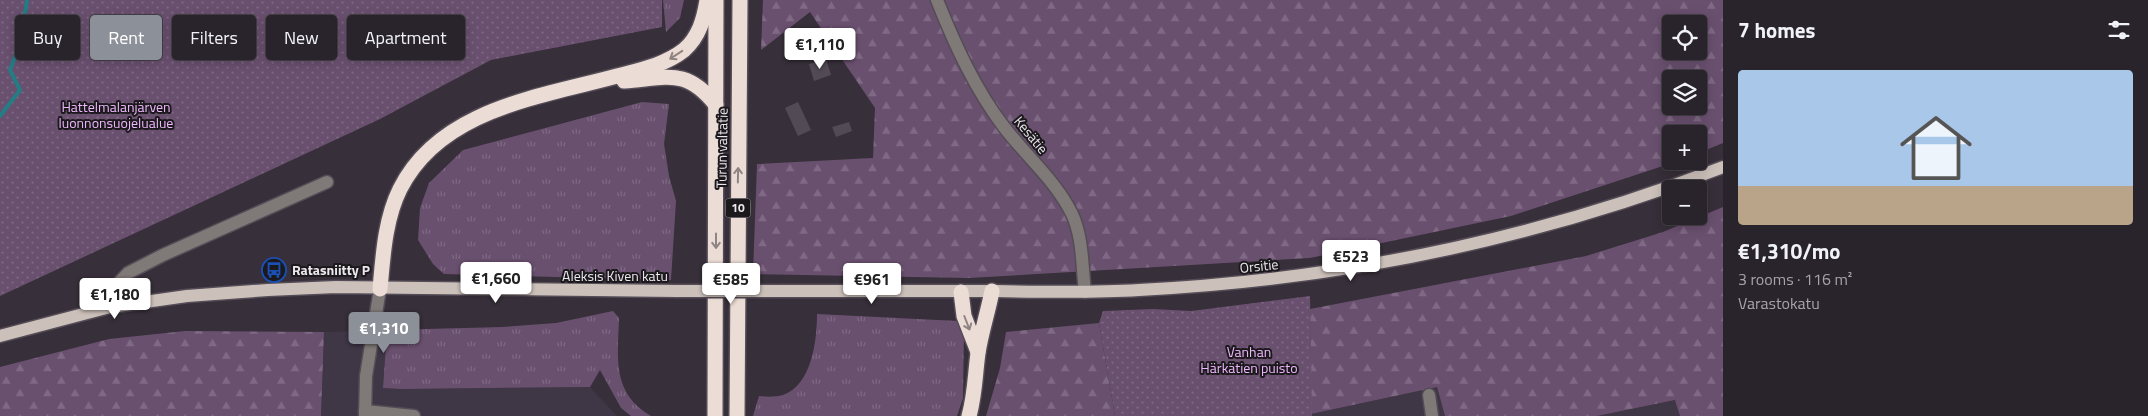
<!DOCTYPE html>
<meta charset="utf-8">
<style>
body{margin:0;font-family:"Titillium Web",sans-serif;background:#352f37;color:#f1f3f6;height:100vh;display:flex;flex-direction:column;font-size:19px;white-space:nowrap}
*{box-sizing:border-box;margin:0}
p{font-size:16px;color:#a5a4a9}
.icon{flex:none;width:28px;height:28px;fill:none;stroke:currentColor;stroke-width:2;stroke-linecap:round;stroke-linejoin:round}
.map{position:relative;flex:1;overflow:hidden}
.details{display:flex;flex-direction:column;background:#29232b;width:425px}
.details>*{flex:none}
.top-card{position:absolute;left:15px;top:15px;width:475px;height:45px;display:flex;gap:10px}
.controls{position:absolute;left:1662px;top:15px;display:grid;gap:10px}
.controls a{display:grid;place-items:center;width:45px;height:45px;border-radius:5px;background:#29232b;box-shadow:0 2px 12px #0003,0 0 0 1px #454047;font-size:25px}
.price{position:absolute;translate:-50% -42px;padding:0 11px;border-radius:5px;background:#fff;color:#222;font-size:16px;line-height:32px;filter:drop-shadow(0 1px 2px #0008)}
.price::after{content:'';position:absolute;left:50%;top:30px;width:15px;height:11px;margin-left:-8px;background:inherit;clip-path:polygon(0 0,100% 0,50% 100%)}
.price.on{background:#8c9099;color:#fff}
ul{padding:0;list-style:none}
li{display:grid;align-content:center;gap:10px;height:265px;padding:0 15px}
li+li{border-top:1px solid #454047}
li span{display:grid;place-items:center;height:155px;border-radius:5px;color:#555}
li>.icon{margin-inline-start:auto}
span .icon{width:90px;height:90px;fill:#fffc;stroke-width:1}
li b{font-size:21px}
h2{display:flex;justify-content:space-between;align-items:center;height:60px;padding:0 15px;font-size:21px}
.chip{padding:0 18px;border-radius:5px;background:#29232b;box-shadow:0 2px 12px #0003,0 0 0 1px #454047;font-size:18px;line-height:45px}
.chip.on{background:#8c9099;color:#fff}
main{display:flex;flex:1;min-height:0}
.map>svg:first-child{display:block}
.industrial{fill:#3f3646}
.grass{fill:url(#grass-tufts)}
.forest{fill:url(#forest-firs);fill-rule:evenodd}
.park{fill:url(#park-dots)}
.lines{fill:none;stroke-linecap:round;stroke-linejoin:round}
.stream{stroke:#227d84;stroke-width:4}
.building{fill:#524b55}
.minor-casing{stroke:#544c56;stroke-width:15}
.major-casing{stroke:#544c56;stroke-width:15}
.highway-casing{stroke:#544c56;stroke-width:18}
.minor{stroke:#7f7977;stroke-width:12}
.major{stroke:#ccc0ba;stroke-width:12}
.highway{stroke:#ebdcd5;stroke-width:15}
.major-bridge-casing{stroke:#544c56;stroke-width:15;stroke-linecap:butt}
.major-bridge{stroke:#ccc0ba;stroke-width:12}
.oneway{stroke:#8e8482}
.labels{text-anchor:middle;stroke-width:4;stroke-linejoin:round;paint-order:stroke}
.shield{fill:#1c191d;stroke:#aea9af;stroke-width:1}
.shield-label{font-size:12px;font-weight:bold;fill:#ece7ed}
.park-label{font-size:14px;fill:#efb7fe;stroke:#1c191d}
.street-label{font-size:14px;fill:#ece7ed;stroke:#1c191d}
.poi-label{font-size:14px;font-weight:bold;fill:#ece7ed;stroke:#1c191d;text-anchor:start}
</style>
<main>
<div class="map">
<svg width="1723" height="416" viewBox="0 0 1723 416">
<defs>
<pattern id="grass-tufts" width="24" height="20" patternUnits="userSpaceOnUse" patternTransform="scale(1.25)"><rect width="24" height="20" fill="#69506f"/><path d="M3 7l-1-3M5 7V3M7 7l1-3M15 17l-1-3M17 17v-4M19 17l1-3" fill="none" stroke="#7f6984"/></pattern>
<pattern id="forest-firs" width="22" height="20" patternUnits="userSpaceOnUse" patternTransform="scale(1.25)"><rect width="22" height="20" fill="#69506f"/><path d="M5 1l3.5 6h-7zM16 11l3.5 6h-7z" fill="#7f6984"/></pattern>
<pattern id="park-dots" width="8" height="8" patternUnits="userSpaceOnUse" patternTransform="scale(1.25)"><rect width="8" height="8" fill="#69506f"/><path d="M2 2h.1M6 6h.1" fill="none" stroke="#7f6984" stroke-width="1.8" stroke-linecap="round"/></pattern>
</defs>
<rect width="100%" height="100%" fill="#372f39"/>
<g class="industrial">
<path d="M387,330l-4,58 18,1 189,-2 27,29h-296l3,-84z"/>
<path d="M1437,387l8,29h-141l7,-2z"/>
<path d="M1676,400l4,16h-83z"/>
</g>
<g class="grass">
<path d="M663,0h21l-4,18 -14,14z"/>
<path d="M642,102l27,2 -5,40 5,32 7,25 -5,79 -227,-6 -11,-10 -15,-24 2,-32 9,-25 34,-33z"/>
<path d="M613,311l6,7c-1,39 -8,75 32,98h-20l-10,-8 -21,-38 -10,17 -189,2 -18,-1 4,-58 115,-3 54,-4z"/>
<path d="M817,314l141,7 6,9 -1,68 -6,18h-204l6,-20c8,1 17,1 24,-1 29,-10 34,-55 34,-81z"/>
</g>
<g class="forest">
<path d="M763,0h960v143l-24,10v-19h-28v27h7l-167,55 -201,42 -341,20 -216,-4 4,-110 116,-6 2,-50 -65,-96 -49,38zM1671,24h28v27h-28zM1671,79h28v27h-28z"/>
<path d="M1723,207v209h-43l-5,-16 -78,16h-152l-8,-29 -126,27 -1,-105 276,-53 77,-24z"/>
<path d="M1099,323l16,93h-129l14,-48 6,-36z"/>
<path d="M185,331l139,1 -3,84h-321v-49l109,-28z"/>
</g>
<g class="park">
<path d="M0,0h662v27l-171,33 -111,59 -380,177z"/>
<path d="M1310,296l2,120h-197l-16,-93 4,-12 50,-2 38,2z"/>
</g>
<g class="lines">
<path class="stream" d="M0,116l20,-26 -10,-20 11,-29 6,-41"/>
</g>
<g class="building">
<path d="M826,59l5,16 -17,6 -5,-17z"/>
<path d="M798,102l13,28 -13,6 -13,-28z"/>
<path d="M849,122l3,9 -16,6 -4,-10z"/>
</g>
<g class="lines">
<defs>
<g id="minor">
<path d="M937,0c18,45 38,89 67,127 22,29 52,54 68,87 11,23 10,53 13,78"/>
<path d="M110,307l5,-20 13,-14 35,-18 164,-73"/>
<path d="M1429,395l3,21"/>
<path d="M365,411l49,5"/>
<path d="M365,416l1,-40 14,-87"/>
</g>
<g id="major">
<path d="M784,291c70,0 141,0 211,0 48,1 96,2 144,-1 200,-10 397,-51 584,-123"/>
<path d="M0,336l110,-29 77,-11 81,-6 68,-3 341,4"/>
</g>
<g id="highway">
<path d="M624,81c43,-3 62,-14 92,24"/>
<path d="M380,289c3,-33 5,-70 20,-100 40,-80 140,-92 217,-113 23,-6 48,-11 67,-26 15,-13 20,-31 23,-50"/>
<path d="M961,292l3,24 14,36"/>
<path d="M715,416l1,-416"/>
<path d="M737,416l3,-416"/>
<path d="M969,416c6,-21 6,-41 9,-63 3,-20 10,-41 14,-62"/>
</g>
</defs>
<use href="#minor" class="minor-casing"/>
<use href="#major" class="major-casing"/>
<use href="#highway" class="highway-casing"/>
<use href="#minor" class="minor"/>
<use href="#major" class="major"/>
<use href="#highway" class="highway"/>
<defs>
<path id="major-bridge" d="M677,291h107"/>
</defs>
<use href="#major-bridge" class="major-bridge-casing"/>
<use href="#major-bridge" class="major-bridge"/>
</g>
<defs><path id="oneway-shaft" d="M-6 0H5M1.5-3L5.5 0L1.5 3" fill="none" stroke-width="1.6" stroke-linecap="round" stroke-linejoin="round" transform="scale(1.25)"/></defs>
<g class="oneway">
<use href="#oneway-shaft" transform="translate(676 55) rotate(147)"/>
<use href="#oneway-shaft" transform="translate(738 175) rotate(-89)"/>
<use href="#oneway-shaft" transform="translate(716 241) rotate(90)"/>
<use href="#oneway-shaft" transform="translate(967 323) rotate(69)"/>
</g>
<defs>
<symbol id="bus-ring" viewBox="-11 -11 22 22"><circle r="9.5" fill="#1c191d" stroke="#1a4fb4" stroke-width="1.5"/><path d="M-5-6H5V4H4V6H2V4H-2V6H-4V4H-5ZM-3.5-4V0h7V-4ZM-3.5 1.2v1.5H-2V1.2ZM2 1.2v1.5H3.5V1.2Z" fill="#1a4fb4"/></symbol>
</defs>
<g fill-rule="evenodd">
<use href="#bus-ring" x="260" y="256" width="28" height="28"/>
</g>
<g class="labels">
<rect class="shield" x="725.5" y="198.5" width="25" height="19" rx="4"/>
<g class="shield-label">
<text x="738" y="212">10</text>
</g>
<g class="park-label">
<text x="116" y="112">Hattelmalanjärven<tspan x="116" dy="16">luonnonsuojelualue</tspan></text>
<text x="1249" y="357">Vanhan<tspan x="1249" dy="16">Härkätien puisto</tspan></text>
</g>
<g class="street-label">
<text transform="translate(1031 135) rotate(50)" y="5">Kesätie</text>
<text transform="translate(722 148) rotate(-89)" y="5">Turun valtatie</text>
<text transform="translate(1259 266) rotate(-6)" y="5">Orsitie</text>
<text x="615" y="281">Aleksis Kiven katu</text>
</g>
<g class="poi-label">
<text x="292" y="275">Ratasniitty P</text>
</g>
</g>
</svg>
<div class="controls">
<a><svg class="icon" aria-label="locate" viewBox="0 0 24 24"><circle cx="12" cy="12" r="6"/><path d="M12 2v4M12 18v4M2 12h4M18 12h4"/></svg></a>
<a><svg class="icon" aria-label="layers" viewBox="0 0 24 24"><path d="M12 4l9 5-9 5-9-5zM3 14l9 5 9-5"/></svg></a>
<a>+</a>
<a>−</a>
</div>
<b class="price" style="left:820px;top:70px">€1,110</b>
<b class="price" style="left:1351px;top:282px">€523</b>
<b class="price" style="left:496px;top:304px">€1,660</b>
<b class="price" style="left:731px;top:305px">€585</b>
<b class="price" style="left:872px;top:305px">€961</b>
<b class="price" style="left:115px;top:320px">€1,180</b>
<b class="price on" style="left:384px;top:354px">€1,310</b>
<div class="top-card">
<a class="chip">Buy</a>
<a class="chip on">Rent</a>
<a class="chip">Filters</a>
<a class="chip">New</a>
<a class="chip">Apartment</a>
</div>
</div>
<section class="details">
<h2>7 homes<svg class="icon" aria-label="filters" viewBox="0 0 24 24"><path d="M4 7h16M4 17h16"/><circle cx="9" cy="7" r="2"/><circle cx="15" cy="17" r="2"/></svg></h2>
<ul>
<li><span style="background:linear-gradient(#a9c7e8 75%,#b9a48a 0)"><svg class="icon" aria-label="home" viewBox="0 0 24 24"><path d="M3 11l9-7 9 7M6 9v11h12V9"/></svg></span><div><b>€1,310/mo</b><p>3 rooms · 116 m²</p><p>Varastokatu</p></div></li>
</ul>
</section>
</main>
